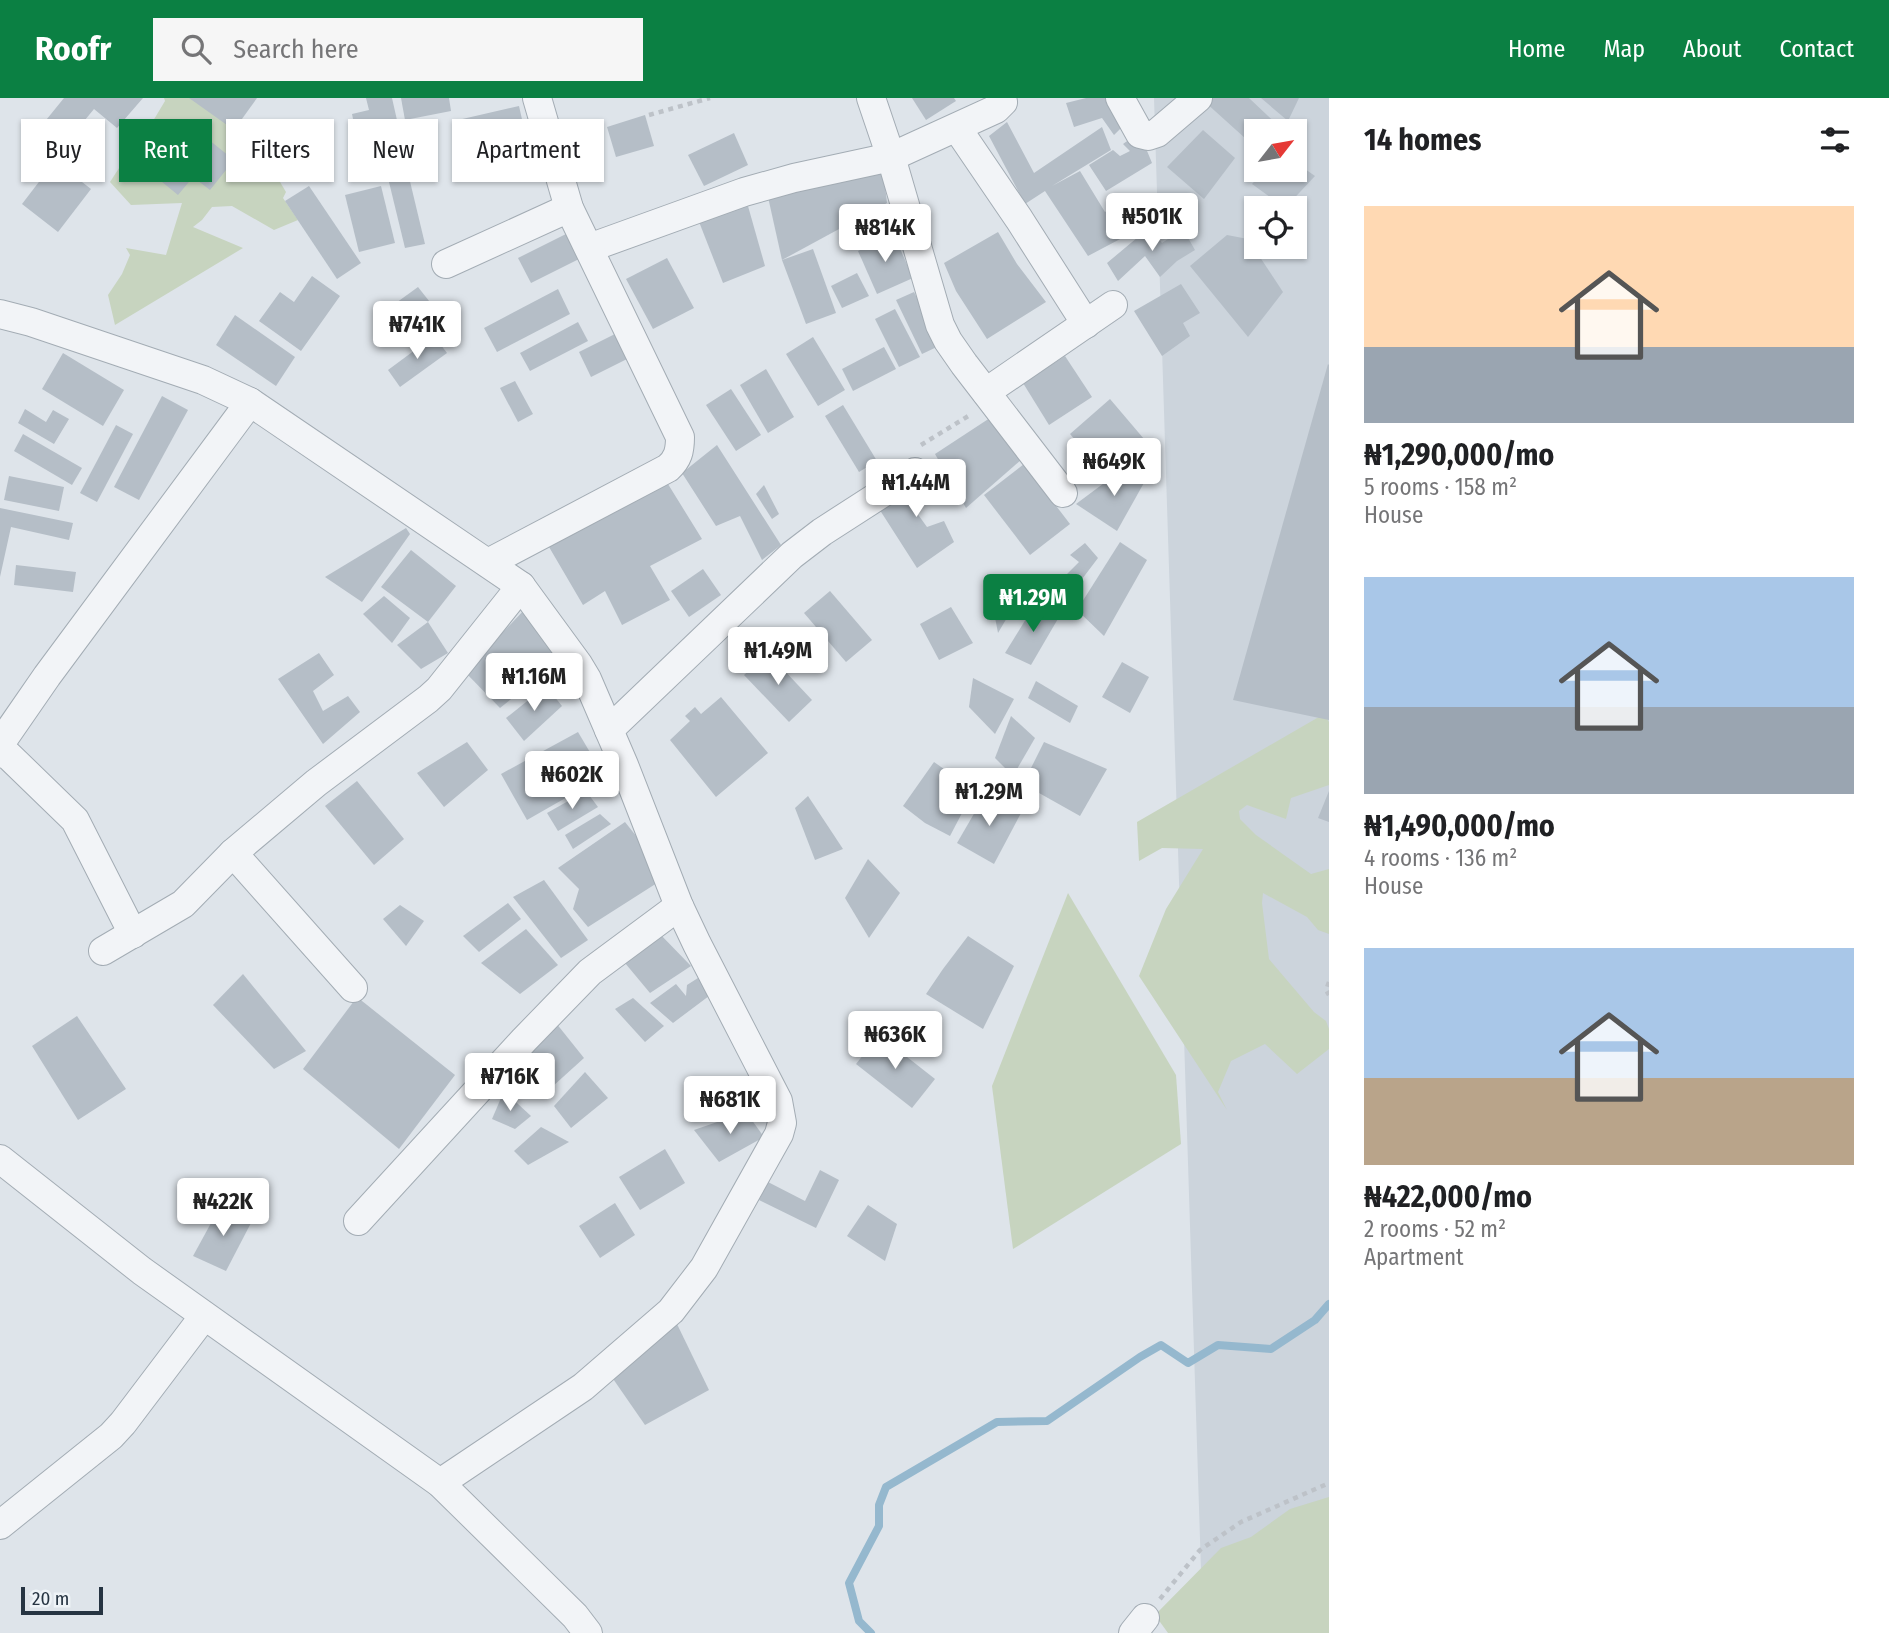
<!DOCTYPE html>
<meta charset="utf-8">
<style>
body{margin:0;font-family:"Fira Sans Condensed",sans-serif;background:#f6f6f6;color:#202124;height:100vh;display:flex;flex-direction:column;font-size:26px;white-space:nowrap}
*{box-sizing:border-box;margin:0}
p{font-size:23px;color:#757577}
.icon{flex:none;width:38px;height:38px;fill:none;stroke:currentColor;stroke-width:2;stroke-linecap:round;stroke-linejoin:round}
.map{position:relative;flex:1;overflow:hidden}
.panel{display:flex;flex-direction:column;background:#fff;width:560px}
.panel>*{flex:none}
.top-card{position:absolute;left:21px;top:21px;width:665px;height:63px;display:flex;gap:14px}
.needle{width:46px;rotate:59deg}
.controls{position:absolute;left:1244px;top:21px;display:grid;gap:14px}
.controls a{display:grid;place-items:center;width:63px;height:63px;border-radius:0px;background:#fff;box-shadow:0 2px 5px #0004;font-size:35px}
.scale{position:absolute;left:21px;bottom:18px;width:82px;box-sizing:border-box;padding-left:7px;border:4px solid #263442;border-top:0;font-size:19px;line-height:24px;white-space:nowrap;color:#263442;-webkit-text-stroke:5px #eef3f7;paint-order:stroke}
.price{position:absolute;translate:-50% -60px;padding:0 16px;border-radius:7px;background:#fff;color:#222;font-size:23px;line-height:46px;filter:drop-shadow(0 2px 4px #0008)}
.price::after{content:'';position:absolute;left:50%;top:42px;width:21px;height:16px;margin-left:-10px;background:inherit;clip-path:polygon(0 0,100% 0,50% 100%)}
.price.current{background:#0b8043;color:#fff}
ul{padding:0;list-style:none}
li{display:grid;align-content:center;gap:14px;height:371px;padding:0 35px}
li span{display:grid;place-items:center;height:217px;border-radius:0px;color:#555}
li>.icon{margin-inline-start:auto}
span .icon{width:126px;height:126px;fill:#fffc;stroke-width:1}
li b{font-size:30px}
h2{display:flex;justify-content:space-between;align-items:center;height:84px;padding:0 35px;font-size:30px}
.tag{padding:0 24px;border-radius:0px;background:#fff;box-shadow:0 2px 5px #0004;font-size:24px;line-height:63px}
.tag.current{background:#0b8043;color:#fff}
header{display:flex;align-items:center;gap:42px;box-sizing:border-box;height:98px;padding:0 35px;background:#0b8043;color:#fff}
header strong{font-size:33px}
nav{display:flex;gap:38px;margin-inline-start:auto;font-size:24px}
.search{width:490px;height:63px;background:#f6f6f6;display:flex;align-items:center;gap:18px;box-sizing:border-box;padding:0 24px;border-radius:0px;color:#757577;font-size:26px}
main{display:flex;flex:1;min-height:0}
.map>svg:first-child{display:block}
.built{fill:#ccd4dc;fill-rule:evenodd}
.green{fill:#c7d4bf}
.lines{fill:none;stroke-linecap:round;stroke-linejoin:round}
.stream{stroke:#95b8ce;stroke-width:8}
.building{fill:#b5bec7}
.street-casing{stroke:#a3acb4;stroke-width:30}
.path{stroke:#bdc2c8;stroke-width:4.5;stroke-dasharray:5 5;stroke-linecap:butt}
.street{stroke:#f2f4f7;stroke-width:28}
</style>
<header>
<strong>Roofr</strong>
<div class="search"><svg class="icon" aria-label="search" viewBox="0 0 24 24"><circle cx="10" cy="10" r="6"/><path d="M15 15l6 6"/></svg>Search here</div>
<nav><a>Home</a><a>Map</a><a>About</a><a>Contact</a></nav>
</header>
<main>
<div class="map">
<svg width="1329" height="1535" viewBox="0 0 1329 1535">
<rect width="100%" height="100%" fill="#dee4ea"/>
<path class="built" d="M1154,0h175v1535h-126zM1256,33h39v39h-39zM1256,110h39v39h-39z"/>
<g class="green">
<path d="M164,0h66l56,94 -3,6 15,22 -24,10 -42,-24 -20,1 -10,13 -9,7 50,21 -128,77 -7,-30 14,-21 8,-19 -4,-7 40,7 16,-52 -51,2 -21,-23 24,-37 19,-24 12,-20z"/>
<path d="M1324,616l5,8v63l-38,13 -5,21 -39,-14 -8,6 1,8 16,16 55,39 18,-5v65l-11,-4 -11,-13 -44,-24 -1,10 7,56 45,53 12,9 3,8v20l-32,25 -32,-30 -34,17 -13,31 9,18 -88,-134 27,-67 37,-60 -41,-1 -23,13 -2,-39z"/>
<path d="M1068,795l108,182 5,69 -168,105 -21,-163z"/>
<path d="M1329,1399v136h-161l-13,-18 66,-67 30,-11 39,-28z"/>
</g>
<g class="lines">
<path class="stream" d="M871,1535l-12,-12 -10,-38 30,-57v-21l7,-18 111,-65 50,-1 93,-64 21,-12 27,18 30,-18 53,4 44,-29 14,-16"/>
</g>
<g class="building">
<path d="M64,0h79l-26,30 -23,-19 -33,40 -23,-19z"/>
<path d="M189,0h68l-23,32z"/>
<path d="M366,0h26l7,31 -42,9 -5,-24 17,-4z"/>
<path d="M401,0h48l2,13 -46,9z"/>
<path d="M912,0h42l2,3 -30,19z"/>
<path d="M1086,0h22l15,28 -9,9 -12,-17 -28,9 -8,-24z"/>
<path d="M1208,0h41l35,33h-28v17l-51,-46z"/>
<path d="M1261,0h38l-11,23z"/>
<path d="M519,8l12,53 -22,5 -7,-31 -25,5 4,17 -14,4 -9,-39z"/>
<path d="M645,17l9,31 -38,11 -9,-30z"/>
<path d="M184,22l50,40 -24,30 -17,-13 -15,18 -33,-27z"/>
<path d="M1007,24l27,51 68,-46 9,23 -59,36 28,-15 25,41 21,-14 15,23 -21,13 2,4 -34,18 -43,-65 -20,13 -36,-68z"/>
<path d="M1203,32l32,28 -31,41 -37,-32z"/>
<path d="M734,35l14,32 -44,21 -16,-31z"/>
<path d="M1137,36l8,12 7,17 -46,28 -17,-26 24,-15 7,6 10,-5 -7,-7z"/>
<path d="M55,63l36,28 -33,43 -36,-28z"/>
<path d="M1295,64l20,14 -30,32 -33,-24 13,-14h30z"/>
<path d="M883,71l4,34 -105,57 -14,-63z"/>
<path d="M408,75l17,71 -20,4 -17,-70z"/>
<path d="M309,88l52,77 -24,16 -52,-78z"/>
<path d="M381,88l14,57 -36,9 -14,-57z"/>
<path d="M744,94l21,74 -42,17 -29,-74z"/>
<path d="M1150,129l12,16 21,-14 12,21 -18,11 -17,16 -15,-21 -27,25 -11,-18z"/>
<path d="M998,134l19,32 29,38 -59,37 -31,-48 -12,-28z"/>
<path d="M568,135l13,25 -50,25 -13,-25z"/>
<path d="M894,137l19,43 -36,16 -19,-43z"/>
<path d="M1227,137l21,4 35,53 -35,45 -58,-71z"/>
<path d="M813,151l23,64 -30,11 -24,-64z"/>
<path d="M667,160l27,50 -41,21 -27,-50z"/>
<path d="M857,175l12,23 -27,12 -11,-22z"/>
<path d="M312,178l28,20 -39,55 -42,-30 21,-29 14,10z"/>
<path d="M1181,186l19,29 -17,10 7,13 -28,20 -28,-45z"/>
<path d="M418,189l15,19 -41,30 -14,-20z"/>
<path d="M558,191l12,25 -73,38 -13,-24z"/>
<path d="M914,194l27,53 -19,9 -26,-54z"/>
<path d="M895,211l25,48 -21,10 -24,-48z"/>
<path d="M235,217l60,42 -19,29 -60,-41z"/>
<path d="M578,224l10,19 -58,30 -10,-18z"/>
<path d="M615,236l12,25 -36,18 -12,-25z"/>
<path d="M434,238l13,17 -47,34 -12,-17z"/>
<path d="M813,239l32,53 -27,16 -32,-52z"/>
<path d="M884,249l12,22 -43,22 -11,-22z"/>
<path d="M63,255l61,37 -21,36 -61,-37z"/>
<path d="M1065,258l27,41 -43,28 -26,-42z"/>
<path d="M1328,266l1,1v355l-96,-20z"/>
<path d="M766,271l28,48 -26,16 -28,-48z"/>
<path d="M515,283l18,33 -15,8 -18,-34z"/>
<path d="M731,291l30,46 -25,16 -30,-46z"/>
<path d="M162,298l26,14 -49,90 -25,-13z"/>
<path d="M1110,301l34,40 -40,35 -34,-40z"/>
<path d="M843,307l34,56 -18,11 -34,-56z"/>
<path d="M25,311l21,13 7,-12 16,9 -15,25 -36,-21z"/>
<path d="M996,316l25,46 -55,48 -31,-54z"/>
<path d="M116,327l17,9 -36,68 -17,-9z"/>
<path d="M23,336l59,34 -10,17 -58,-34z"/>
<path d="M717,347l64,100 -19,15 -22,-44 -24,10 -34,-53z"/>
<path d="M1024,366l46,60 -40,31 -46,-60z"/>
<path d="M1127,368l18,15 -28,50 -41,-27z"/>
<path d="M932,370l4,9 8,8 -30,24 13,18 17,-6 10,21 -37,26 -41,-64z"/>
<path d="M9,378l55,11 -5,24 -55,-11z"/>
<path d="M663,378l39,63 -52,27 20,34 -48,25 -17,-34 -22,14 -41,-70z"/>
<path d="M764,387l15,29 -7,5 -16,-25z"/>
<path d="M0,410l73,15 -4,17 -58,-13 -11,50z"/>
<path d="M406,430l4,6 -48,68 -37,-25z"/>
<path d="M1120,444l27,18 -43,76 -27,-26z"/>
<path d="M1085,445l13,15 -22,29 -12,-10 15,-15 -9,-7z"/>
<path d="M411,452l45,36 -28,36 -47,-35z"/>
<path d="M16,467l60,7 -3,20 -59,-7z"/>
<path d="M703,471l18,26 -32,22 -18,-26z"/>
<path d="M1024,486l10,8 -26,24 -10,17 -6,-31z"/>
<path d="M830,493l42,49 -26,22 -42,-49z"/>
<path d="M384,498l26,22 -18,25 -29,-29z"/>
<path d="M1037,503l22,16 -28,48 -26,-12z"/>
<path d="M951,509l22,36 -34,17 -19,-36z"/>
<path d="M526,510l37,49 -63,51 -35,-36z"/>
<path d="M428,524l20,31 -27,16 -24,-24z"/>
<path d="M319,555l15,22 -21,16 10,20 25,-15 12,16 -37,32 -45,-65z"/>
<path d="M768,555l44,47 -23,22 -45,-47z"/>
<path d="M1122,564l27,15 -19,36 -28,-16z"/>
<path d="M973,580l41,21 -19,35 -26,-27z"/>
<path d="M1036,583l42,25 -8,17 -42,-25z"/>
<path d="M546,588l16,20 -38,35 -18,-23z"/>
<path d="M721,599l47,56 -52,44 -46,-57 20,-19 -5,-5 10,-9 6,7z"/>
<path d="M1011,618l24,22 -22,38 -18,-18z"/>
<path d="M578,634l26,44 -77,44 -26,-46z"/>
<path d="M467,644l21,28 -44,37 -27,-34z"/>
<path d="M1044,644l63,27 -27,47 -57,-32z"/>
<path d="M934,664l40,28 -24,46 -25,-13 -22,-17z"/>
<path d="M357,683l47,58 -30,26 -49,-59z"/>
<path d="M586,693l12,16 -40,24 -11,-18z"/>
<path d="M1329,693v31l-11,-4z"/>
<path d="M986,695l35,20 -27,51 -37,-21z"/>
<path d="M808,698l35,53 -28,11 -20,-52z"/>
<path d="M600,716l11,10 -38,25 -8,-14z"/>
<path d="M625,724l43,54 -80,51 -15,-18 6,-20 -21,-21z"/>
<path d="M868,761l32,34 -31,45 -24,-40z"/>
<path d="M544,782l44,60 -27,18 -48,-61z"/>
<path d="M508,805l13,16 -42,33 -16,-16z"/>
<path d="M400,807l24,16 -18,25 -23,-27z"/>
<path d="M526,831l32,36 -38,29 -39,-31z"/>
<path d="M657,833l34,35 -41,27 -30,-36z"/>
<path d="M968,838l46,30 -31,63 -57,-35 17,-25z"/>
<path d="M243,876l63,77 -32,18 -61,-64z"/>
<path d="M698,880l11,18 -36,27 -23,-20 26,-19 10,12 1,-11z"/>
<path d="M357,899l98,78 -56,74 -96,-80z"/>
<path d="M633,900l31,28 -19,16 -30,-33z"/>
<path d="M77,918l49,73 -48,31 -46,-74z"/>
<path d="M556,925l28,35 -42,38 -26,-29z"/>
<path d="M879,937l56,44 -23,29 -56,-44z"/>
<path d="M585,974l23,26 -37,30 -17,-22z"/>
<path d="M504,993l27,25 -16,13 -23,-10z"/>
<path d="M746,1014l18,25 -45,25 -25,-32z"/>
<path d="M541,1029l28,15 -41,23 -14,-14z"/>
<path d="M665,1051l20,34 -45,27 -21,-33z"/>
<path d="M820,1072l19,10 -23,48 -57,-28 9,-18 37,19z"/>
<path d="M222,1105l30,18 -26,50 -33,-15z"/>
<path d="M615,1105l20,32 -35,23 -21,-32z"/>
<path d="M868,1107l29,19 -12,37 -38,-25z"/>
<path d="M676,1224l33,68 -64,35 -36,-52z"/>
</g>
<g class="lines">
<defs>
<g id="street">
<path d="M871,0l20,59 49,168 8,16 16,23 99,129"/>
<path d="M1120,0l20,36 8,2 9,-3 41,-35"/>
<path d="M957,30l62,91 67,105"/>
<path d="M589,150l155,-56 50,-14 97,-21 105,-48 7,-7 -1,-4"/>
<path d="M446,166l123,-56"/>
<path d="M0,216l31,8 172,58 47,22 271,184 57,78 9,15 37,86 55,141 18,38 81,157 4,22 -3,11 -75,134 -33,43 -88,76 -143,96"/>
<path d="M986,294l127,-87"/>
<path d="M488,465l180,-95c10,-9 12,-17 12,-31l-111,-229 -32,-110"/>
<path d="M609,632l183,-175 30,-23 93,-60"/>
<path d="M0,646l47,-68 203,-274"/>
<path d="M0,655l8,2 67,65 58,114"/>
<path d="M233,755l120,135"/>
<path d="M103,853l80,-47 50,-51 83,-70 112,-84 11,-10 82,-103"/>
<path d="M0,1061l142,112 298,212 135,133 13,17"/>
<path d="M358,1123l166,-181 66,-68 89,-66"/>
<path d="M0,1427l111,-89 12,-13 81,-107"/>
<path d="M1133,1535l12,-15"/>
</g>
</defs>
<use href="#street" class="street-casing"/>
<g class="path">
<path d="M649,17l61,-17"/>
<path d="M921,347l49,-30"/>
<path d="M1329,884l-3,8 3,5"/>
<path d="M1160,1501l40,-49 41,-28 88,-39"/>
</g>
<use href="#street" class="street"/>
</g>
</svg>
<div class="controls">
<a><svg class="needle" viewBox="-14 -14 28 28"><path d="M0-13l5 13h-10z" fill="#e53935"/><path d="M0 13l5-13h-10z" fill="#757577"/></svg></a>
<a><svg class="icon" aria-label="locate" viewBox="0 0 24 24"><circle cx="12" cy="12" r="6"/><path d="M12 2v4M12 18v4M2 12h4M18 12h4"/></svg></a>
</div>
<div class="scale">20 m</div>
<b class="price" style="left:1152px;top:155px">₦501K</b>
<b class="price" style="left:885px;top:166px">₦814K</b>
<b class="price" style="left:417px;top:263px">₦741K</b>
<b class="price" style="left:1114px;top:400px">₦649K</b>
<b class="price" style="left:916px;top:421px">₦1.44M</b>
<b class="price current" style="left:1033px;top:536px">₦1.29M</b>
<b class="price" style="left:778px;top:589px">₦1.49M</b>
<b class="price" style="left:534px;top:615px">₦1.16M</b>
<b class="price" style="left:572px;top:713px">₦602K</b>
<b class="price" style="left:989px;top:730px">₦1.29M</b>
<b class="price" style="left:895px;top:973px">₦636K</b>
<b class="price" style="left:510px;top:1015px">₦716K</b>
<b class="price" style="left:730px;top:1038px">₦681K</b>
<b class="price" style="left:223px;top:1140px">₦422K</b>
<div class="top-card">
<a class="tag">Buy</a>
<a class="tag current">Rent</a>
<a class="tag">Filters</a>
<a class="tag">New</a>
<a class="tag">Apartment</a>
</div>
</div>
<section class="panel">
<h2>14 homes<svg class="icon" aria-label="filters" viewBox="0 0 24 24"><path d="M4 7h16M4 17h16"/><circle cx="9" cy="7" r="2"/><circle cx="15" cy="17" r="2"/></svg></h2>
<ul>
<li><span style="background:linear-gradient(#ffd9b3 65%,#9aa5b1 0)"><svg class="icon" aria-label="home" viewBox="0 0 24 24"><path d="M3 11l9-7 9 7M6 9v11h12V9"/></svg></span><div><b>₦1,290,000/mo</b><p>5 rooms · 158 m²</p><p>House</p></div></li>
<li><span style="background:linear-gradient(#a9c7e8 60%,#9aa5b1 0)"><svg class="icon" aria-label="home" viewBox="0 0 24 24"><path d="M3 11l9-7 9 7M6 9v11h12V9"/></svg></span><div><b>₦1,490,000/mo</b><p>4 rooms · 136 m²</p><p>House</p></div></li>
<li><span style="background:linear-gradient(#a9c7e8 60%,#b9a48a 0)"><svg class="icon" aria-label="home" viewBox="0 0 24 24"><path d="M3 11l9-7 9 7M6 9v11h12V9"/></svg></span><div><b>₦422,000/mo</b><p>2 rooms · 52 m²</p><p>Apartment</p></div></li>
</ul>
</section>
</main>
